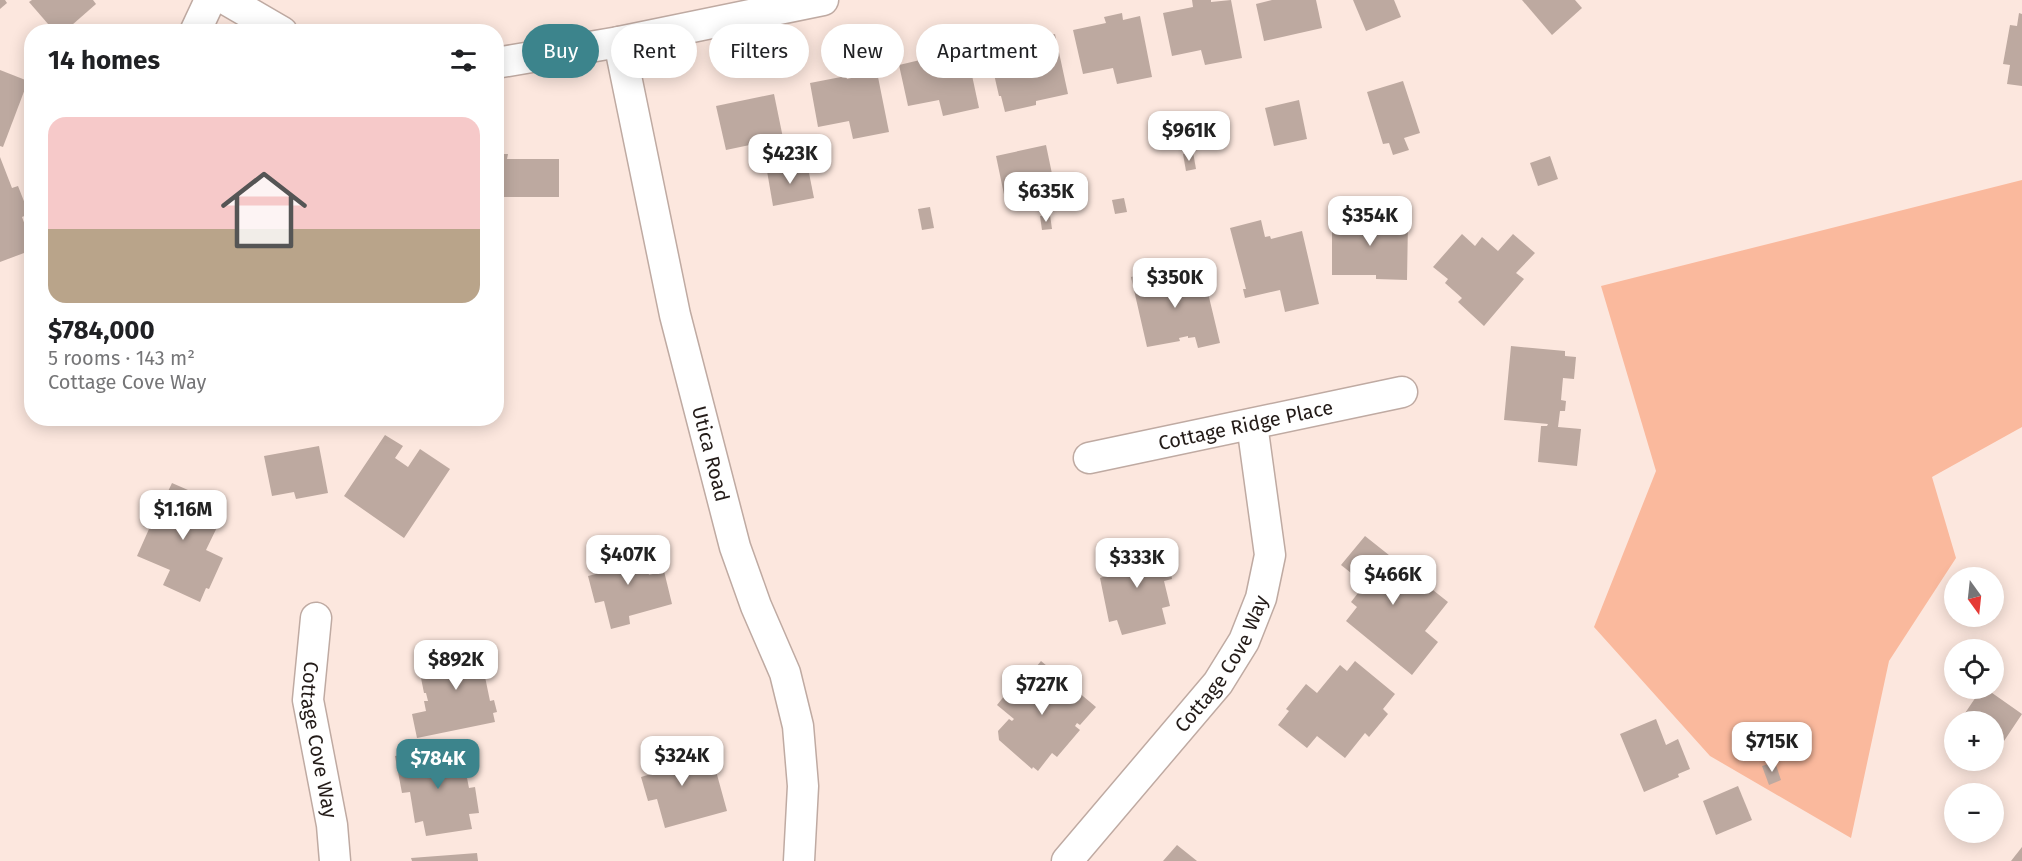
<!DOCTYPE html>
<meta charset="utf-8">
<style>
body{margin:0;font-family:"Fira Sans",sans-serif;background:#f2f2f2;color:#202124;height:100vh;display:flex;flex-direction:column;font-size:22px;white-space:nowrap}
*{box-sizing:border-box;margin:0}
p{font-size:20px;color:#757577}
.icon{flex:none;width:33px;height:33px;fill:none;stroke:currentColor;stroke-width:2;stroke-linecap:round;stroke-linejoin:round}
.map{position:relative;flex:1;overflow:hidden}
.panel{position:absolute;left:24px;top:24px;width:480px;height:402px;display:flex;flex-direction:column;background:#fff;border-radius:24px;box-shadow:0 3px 15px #0003}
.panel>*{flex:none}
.guide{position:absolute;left:522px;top:24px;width:570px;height:54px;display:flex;gap:12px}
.needle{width:39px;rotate:165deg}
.tools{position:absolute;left:1944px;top:567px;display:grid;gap:12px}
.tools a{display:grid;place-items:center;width:60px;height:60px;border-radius:50%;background:#fff;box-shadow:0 3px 15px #0003;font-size:30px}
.price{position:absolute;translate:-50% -51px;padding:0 14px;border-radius:12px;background:#fff;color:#222;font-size:20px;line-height:39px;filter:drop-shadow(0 2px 3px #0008)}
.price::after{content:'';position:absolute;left:50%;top:36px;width:18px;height:14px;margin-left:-9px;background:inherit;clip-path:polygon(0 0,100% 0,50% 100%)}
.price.selected{background:#3c848c;color:#fff}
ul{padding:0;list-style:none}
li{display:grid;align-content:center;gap:12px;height:318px;padding:0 24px}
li+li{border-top:2px solid #e0e0e0}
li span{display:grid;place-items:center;height:186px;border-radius:18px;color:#555}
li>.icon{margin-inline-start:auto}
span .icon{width:108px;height:108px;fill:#fffc;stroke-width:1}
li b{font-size:26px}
h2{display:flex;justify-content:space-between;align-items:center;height:72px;padding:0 24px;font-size:26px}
.tag{padding:0 21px;border-radius:27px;background:#fff;box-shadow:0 3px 15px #0003;font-size:21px;line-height:54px}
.tag.selected{background:#3c848c;color:#fff}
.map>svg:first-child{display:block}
.green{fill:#fab99d}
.building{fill:#bda9a0}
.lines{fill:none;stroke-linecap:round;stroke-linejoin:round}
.street-casing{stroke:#bfaaa2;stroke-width:33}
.street{stroke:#fff;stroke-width:30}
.labels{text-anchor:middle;stroke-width:4.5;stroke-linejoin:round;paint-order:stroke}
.street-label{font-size:20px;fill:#231b18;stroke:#fff}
</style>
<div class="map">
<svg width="2022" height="861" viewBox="0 0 2022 861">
<rect width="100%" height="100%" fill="#fce7de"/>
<path class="green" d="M2022,180v247l-90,50 24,81 -67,103 -38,177 -141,-82 -116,-129 62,-156 -55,-185z"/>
<g class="building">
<path d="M0,0h5l2,3 -7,6z"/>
<path d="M32,0h61l3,4 -32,28h-9l-26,-30z"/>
<path d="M1192,0h19v2l20,-2 11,58 -37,7 -4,-15 -29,6 -9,-43 30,-6z"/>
<path d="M1272,0h44l6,28 -58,13 -8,-37z"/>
<path d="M1353,0h41l7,17 -35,14z"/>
<path d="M1522,0h53l7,8 -30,27z"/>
<path d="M1122,13l1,7 17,-4 12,61 -35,7 -4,-16 -30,6 -10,-44 33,-7 -2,-6z"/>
<path d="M2019,13l3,1v72l-15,-2 3,-19 -7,-1 7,-39 7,1z"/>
<path d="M1033,31l2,8 20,-5 13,60 -32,7v4l-31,7 -4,-16h-2l-11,-48 28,-6 -1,-7z"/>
<path d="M967,52l12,56 -36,8 -4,-16 -31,6 -9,-41 38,-9 1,3z"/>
<path d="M0,70l28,11 -25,66 -3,-1z"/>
<path d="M877,72l12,60 -36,7 -4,-18 -31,6 -8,-44 36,-7 1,3z"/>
<path d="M1403,81l17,52 -16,5 5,12 -16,5 -4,-12 -6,1 -16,-52z"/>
<path d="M774,94l9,44 -57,12 -10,-44z"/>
<path d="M1299,100l8,39 -33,7 -9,-38z"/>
<path d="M1046,145l10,48 -50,11 -10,-48z"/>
<path d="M1193,152l3,17 -10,2 -3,-17z"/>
<path d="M496,154h12l-1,5h52v38h-63z"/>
<path d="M1550,156l8,23 -20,7 -8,-23z"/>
<path d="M0,157l12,31 6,-2 11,28 -7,3 10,27v6l-32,12z"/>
<path d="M807,163l7,35 -41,8 -6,-35z"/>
<path d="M1124,198l3,14 -12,2 -3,-14z"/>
<path d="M930,207l4,21 -12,2 -4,-21z"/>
<path d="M1360,210h8v3h10v3l12,1v4h18l-1,59 -31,-1v-4h-44v-55h20v-7h8z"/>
<path d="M1050,215l2,14 -10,1 -2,-14z"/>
<path d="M1261,220l4,17 5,-1 1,3 31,-8 17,73 -34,8 -5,-22 -35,8 -2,-9h3l-16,-61z"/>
<path d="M1462,234l13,12 7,-9 16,14 15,-17 22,19 -19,20 8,6 -40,47 -26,-24 4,-4 -17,-15 3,-4 -15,-12z"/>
<path d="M1194,269l1,5 8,-2 17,71 -22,5 -3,-11 -7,1v-2l-9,2 1,3 -33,6 -16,-70 25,-6 3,10 26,-6v-3z"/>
<path d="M1511,346l54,5v5l11,1 -2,22 -11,-1 -2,22 5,1 -1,10h-5l-2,16 23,2 -4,37 -39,-4 3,-36h6l1,-2 -44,-4z"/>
<path d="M385,435l18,11 -8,12 13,9 12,-18 30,20 -46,69 -60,-42z"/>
<path d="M319,446l9,47 -32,6 -2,-7 -22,4 -8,-40z"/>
<path d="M172,483l48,21 -6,12 7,3 -15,31 17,8 -14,31 -3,-1 -6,14 -37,-17 7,-15 -33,-14 12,-27 -6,-3 11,-26 8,4z"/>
<path d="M1365,536l83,66 -23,29 13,11 -26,33 -66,-54 11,-14 -6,-5 14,-18 -24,-19z"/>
<path d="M1165,544l7,35 -8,2 6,25 -8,2 4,16 -44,11 -5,-15 -8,2 -9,-44 6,-2 -4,-15z"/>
<path d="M642,546l7,29 15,-4 8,33 -43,12 1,8 -19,5 -7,-28 -9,2 -7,-27 8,-2 -3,-15z"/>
<path d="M491,643l6,27 -13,2 6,29 4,-1 3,12 -4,1 2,9 -78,16 -5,-24 14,-3 -2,-10h4l-2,-8h-2l-7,-35z"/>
<path d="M1041,661l55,46 -16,18 -3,-2 -2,3 5,4 -23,27 -5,-4 -14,18 -5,-4 -1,2 -33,-29 -1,-9 11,-12 3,2 2,-2 -17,-14 24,-30 5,4z"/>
<path d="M1355,661l40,33 -12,15 5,5 -19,23 -4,-4 -20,25 -28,-22 -10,12 -29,-23 11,-14 -3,-2 20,-25 11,9 23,-28 7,6z"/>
<path d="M1982,688h3l37,26 -24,36 -4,-4v-24h-35z"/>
<path d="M1656,719l10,26 12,-6 12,30 -12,5 1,3 -35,15 -24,-58z"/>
<path d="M694,745l8,30 14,-4 11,40 -62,17 -8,-29 -9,2 -7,-24 10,-3 -5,-17z"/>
<path d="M458,746l5,32h4l2,10 6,-1 4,26 -10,1 3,15 -46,7 -3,-15 -8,2 -5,-31 -8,1 -7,-37z"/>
<path d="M1775,762l6,18 -12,5 -7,-19z"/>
<path d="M1738,786l14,34 -36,15 -13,-34z"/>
<path d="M1177,845l20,16h-34z"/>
<path d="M2022,847v14h-11z"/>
<path d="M477,853l1,8h-66l-1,-3z"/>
</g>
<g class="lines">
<defs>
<g id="street">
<path d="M227,0l55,32"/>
<path d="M195,32l15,-32"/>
<path id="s1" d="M619,42l56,273 60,232 21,59 29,67 13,53 5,60 -4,75"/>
<path d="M496,63l123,-21 204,-42"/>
<path id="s2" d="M1089,458l313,-66"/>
<path id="s3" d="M316,618l-8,82 24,125 3,36"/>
<path id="s4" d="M1067,861l151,-178 26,-42 17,-43 9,-43 -18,-131"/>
</g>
</defs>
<use href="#street" class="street-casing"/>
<use href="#street" class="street"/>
</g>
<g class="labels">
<g class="street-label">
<text dy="7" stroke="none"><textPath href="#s2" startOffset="160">Cottage Ridge Place</textPath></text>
<text dy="7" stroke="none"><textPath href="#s1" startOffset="422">Utica Road</textPath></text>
<text dy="7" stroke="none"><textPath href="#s4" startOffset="252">Cottage Cove Way</textPath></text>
<text dy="7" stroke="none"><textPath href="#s3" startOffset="123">Cottage Cove Way</textPath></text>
</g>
</g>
</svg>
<div class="tools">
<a><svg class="needle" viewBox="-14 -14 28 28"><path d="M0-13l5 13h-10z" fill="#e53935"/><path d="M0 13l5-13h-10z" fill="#757577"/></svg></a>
<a><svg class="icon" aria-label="locate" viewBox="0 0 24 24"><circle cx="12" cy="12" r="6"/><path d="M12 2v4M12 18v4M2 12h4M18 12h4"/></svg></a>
<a>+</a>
<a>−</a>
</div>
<b class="price" style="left:1189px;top:162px">$961K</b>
<b class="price" style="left:790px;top:185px">$423K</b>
<b class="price" style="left:1046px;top:223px">$635K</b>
<b class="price" style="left:1370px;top:247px">$354K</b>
<b class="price" style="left:1175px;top:309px">$350K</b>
<b class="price" style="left:183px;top:541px">$1.16M</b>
<b class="price" style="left:628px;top:586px">$407K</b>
<b class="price" style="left:1137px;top:589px">$333K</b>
<b class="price" style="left:1393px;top:606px">$466K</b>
<b class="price" style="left:456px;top:691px">$892K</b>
<b class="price" style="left:1042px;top:716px">$727K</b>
<b class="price" style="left:1772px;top:773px">$715K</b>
<b class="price" style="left:682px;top:787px">$324K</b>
<b class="price selected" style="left:438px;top:790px">$784K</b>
<div class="guide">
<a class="tag selected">Buy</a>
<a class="tag">Rent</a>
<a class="tag">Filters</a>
<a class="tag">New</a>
<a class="tag">Apartment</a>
</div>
<section class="panel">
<h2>14 homes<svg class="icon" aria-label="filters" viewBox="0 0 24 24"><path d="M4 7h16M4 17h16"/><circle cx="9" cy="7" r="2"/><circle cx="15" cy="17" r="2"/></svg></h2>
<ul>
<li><span style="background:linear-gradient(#f6c9c9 60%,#b9a48a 0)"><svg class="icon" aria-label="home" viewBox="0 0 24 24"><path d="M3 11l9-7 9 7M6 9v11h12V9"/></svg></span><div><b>$784,000</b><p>5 rooms · 143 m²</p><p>Cottage Cove Way</p></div></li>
</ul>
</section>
</div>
